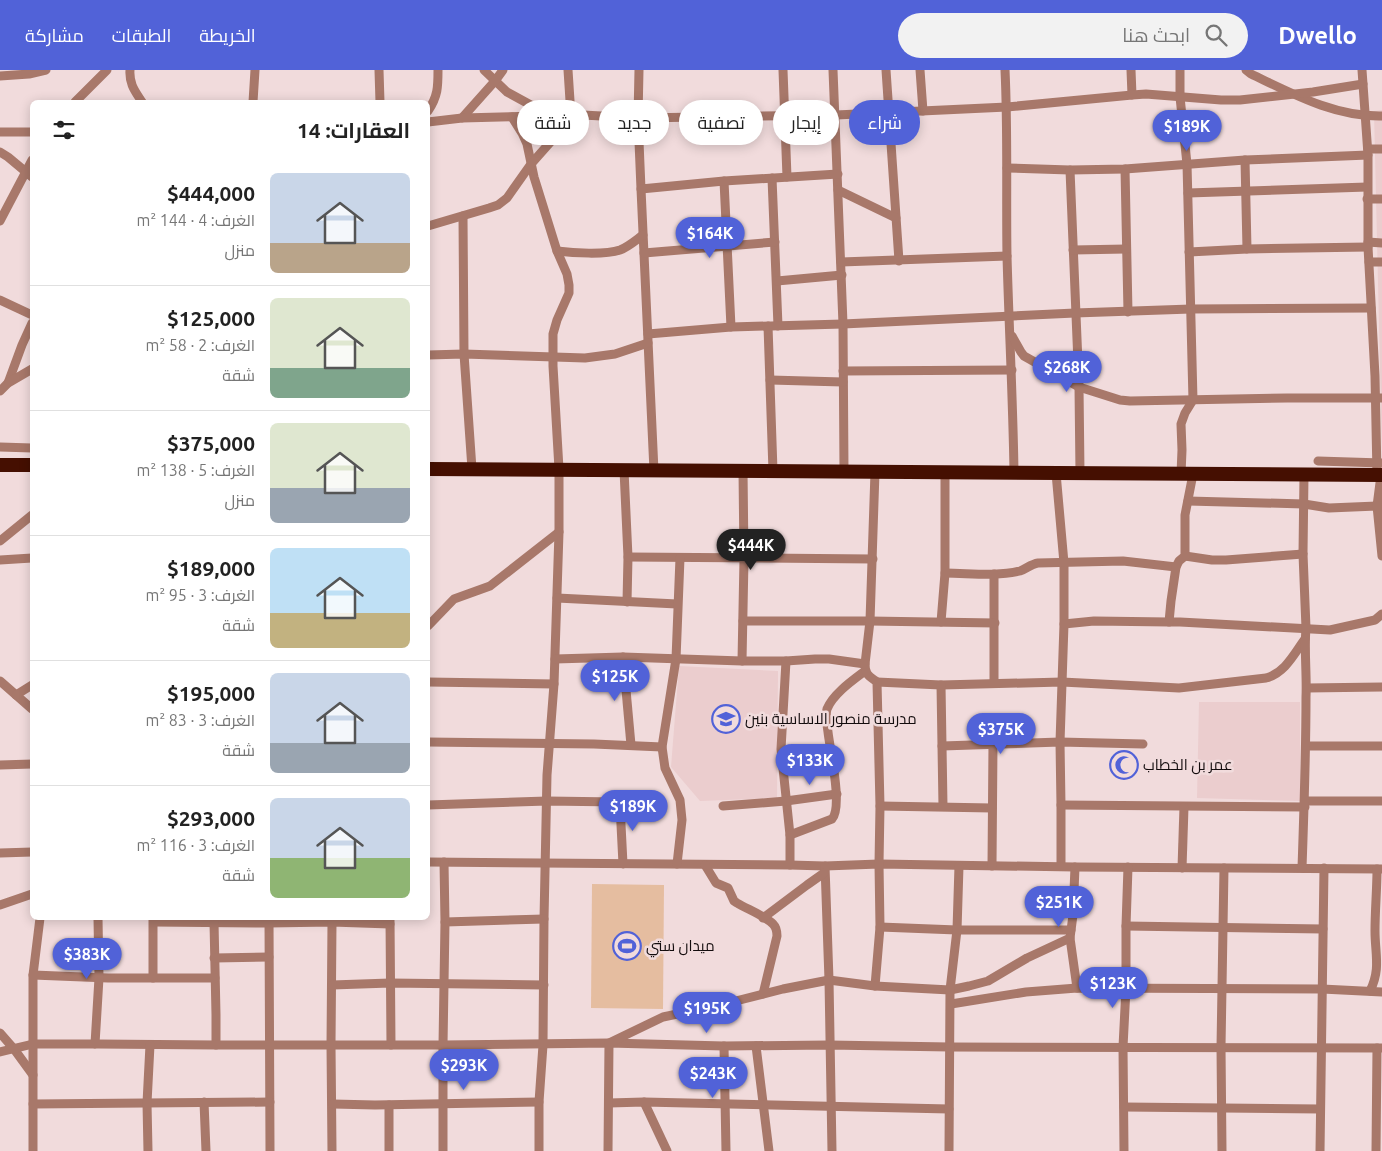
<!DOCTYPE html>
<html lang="ar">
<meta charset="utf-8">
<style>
body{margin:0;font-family:Ubuntu,Cairo,sans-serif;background:#f2f2f2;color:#222;direction:rtl;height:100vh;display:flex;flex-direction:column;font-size:19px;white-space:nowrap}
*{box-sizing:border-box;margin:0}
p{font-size:16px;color:#767676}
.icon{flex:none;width:28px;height:28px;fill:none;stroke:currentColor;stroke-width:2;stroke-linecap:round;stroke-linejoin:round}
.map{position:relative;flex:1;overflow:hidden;direction:ltr}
.sheet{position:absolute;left:30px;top:30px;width:400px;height:820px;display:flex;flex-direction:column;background:#fff;border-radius:8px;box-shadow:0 2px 12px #0003;direction:rtl}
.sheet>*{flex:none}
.top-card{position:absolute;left:445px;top:30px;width:475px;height:45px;direction:rtl;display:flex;gap:10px}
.price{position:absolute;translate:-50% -42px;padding:0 11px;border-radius:18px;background:#5162d8;color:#fff;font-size:16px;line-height:32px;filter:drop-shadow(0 1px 2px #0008)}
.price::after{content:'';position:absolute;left:50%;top:30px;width:15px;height:11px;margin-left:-8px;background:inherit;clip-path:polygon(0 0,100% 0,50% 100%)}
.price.current{background:#222;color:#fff}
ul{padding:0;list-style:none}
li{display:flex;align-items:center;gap:15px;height:125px;padding:0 20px}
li+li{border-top:1px solid #e0e0e0}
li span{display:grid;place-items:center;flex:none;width:140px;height:100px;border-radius:8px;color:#555}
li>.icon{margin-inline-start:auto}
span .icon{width:60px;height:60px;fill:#fffc;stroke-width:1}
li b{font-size:21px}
h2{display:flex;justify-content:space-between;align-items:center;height:60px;padding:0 20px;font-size:21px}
.chip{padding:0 18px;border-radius:22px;background:#fff;box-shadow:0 2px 12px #0003;font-size:18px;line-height:45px}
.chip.current{background:#5162d8;color:#fff}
header{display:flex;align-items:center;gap:30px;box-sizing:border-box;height:70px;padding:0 25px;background:#5162d8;color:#fff}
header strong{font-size:24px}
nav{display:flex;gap:28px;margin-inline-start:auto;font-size:18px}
.search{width:350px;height:45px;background:#f2f2f2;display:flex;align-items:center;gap:12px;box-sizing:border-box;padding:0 18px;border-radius:28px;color:#767676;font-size:19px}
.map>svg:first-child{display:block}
.built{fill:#ebcdce}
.park{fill:#e5bda0}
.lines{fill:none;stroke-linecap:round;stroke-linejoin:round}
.minor{stroke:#a8786a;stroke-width:9}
.highway{stroke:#450f01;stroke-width:14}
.labels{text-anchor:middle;stroke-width:5;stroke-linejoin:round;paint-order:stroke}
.poi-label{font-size:15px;fill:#130c0d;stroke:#f1dbdc;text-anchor:start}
</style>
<header>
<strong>Dwello</strong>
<div class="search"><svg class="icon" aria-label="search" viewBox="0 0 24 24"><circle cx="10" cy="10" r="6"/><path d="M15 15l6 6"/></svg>ابحث هنا</div>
<nav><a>الخريطة</a><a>الطبقات</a><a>مشاركة</a></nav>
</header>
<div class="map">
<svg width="1382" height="1081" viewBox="0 0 1382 1081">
<rect width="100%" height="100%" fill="#f1dbdc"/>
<g class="built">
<path d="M1382,40v344l-8,-343z"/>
<path d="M679,596l99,5 -1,127 -77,3 -29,-34z"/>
<path d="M1199,632h101v99l-103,-3z"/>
</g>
<path class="park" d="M592,814l72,1 -1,124 -72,-1z"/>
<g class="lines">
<g class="minor">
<path d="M130,0c-1,14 5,21 12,32"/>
<path d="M379,0l1,32"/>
<path d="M484,0l23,22 42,23"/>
<path d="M639,0l-1,48 3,71 13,282"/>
<path d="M783,0l4,107"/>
<path d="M833,0l10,254 1,147"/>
<path d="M886,0l13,191"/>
<path d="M920,0l3,41"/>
<path d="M1005,0c3,62 1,124 2,186 2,73 6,145 7,217"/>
<path d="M1131,0l1,25"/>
<path d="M1180,0v27l7,67 6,236 -8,13 -4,11 1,26 -1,24"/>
<path d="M1246,0l5,4c42,20 84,43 131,42"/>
<path d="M1362,0l6,85v92l7,129 2,99"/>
<path d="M0,6l29,-2 17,-4"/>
<path d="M75,32l32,-32"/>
<path d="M253,32l2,-32"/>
<path d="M428,41c10,-15 10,-24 10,-41"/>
<path d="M512,47l10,16 5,11 7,33 23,74 10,23 2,11v8l-12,27 -4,14v32l6,103v63l-5,152 -7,91 -3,144 -1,126 -4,57v49"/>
<path d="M462,48l33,-37 8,-11"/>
<path d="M428,52l34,-4 121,-3 55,3 198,-3 171,-8 125,-12 14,-1 75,6h19l73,-8 50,-8"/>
<path d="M0,62h32"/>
<path d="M1368,79h14"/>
<path d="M0,82l8,5 24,20"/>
<path d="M1245,90l2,89"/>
<path d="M1007,98l63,2 55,-1 120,-9 123,-5"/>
<path d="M1125,99l3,143"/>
<path d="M1070,100l9,217 1,86"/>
<path d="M772,108l6,148"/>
<path d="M724,111l7,146"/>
<path d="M641,119l83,-8 114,-7"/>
<path d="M838,120l58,28"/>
<path d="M1188,123l179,-6"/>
<path d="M1367,129h15"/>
<path d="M463,146l1,138 8,115"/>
<path d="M0,151l32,-61"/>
<path d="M428,156l61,-18 9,-3 9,-7 24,-34 31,-35 9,-13 -3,-46"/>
<path d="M1368,172l14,1"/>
<path d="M1073,180l53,-1"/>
<path d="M557,181c16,2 48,4 63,-1 8,-3 16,-10 23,-15"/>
<path d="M1189,182l58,-3 121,-2"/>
<path d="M644,183l131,-11"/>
<path d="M841,192l166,-6"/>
<path d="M1369,192h13"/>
<path d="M777,211l65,-6"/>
<path d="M0,230l32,15"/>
<path d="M768,256l5,145"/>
<path d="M648,264l83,-7 112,-3 232,-11 116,-4 180,-1"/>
<path d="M1012,266l9,16 3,4 55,31 41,13 10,1 157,-3h95"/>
<path d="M428,285l36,-1 121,4 30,-4 33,-11"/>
<path d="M843,301l169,-1"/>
<path d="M770,310l73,2"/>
<path d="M8,313l14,-38 10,-22"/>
<path d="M0,321l8,-8 24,-14"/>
<path d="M0,377l32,1"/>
<path d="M1318,391l64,2"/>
<path d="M624,400l4,87 -1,45"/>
<path d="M1056,403l8,90v61l-4,118 1,63v61"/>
<path d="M1188,431l116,3 25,4 48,-2 5,50"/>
<path d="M1380,436h-3l4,-31"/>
<path d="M0,471l32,-26"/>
<path d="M1185,486l27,4h14l77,-6"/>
<path d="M628,487l245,2"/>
<path d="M0,490l32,-2"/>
<path d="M945,503c24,0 51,4 75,-2 6,-2 11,-7 18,-8l85,-2 53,6"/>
<path d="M994,504v109"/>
<path d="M557,528l120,6"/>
<path d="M743,551h127l125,2"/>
<path d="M941,552l4,-49v-100"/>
<path d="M1169,552h11l150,8 45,-10 7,-6"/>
<path d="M1064,554l30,-3 75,1 2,-21 5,-34 3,-6 6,-5v-41l8,-41"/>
<path d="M428,556l26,-27 36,-13 69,-54"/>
<path d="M623,587l8,88"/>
<path d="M555,589l68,-2 119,4h44l29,-2h14l36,5"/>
<path d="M742,591l2,-102 -1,-89"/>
<path d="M786,591l-5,88 9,86v30"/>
<path d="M0,611l32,28"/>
<path d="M428,612l126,2"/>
<path d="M877,612l64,3 121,-3 117,6 87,-10c19,-5 28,-24 39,-39"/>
<path d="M941,615l2,121"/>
<path d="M1307,618l75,-1"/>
<path d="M16,625l16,-10"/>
<path d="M428,672l166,2 68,3"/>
<path d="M942,676l118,-4 83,2"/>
<path d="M1306,676h76"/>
<path d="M0,695l32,-1"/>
<path d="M1305,731h77"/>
<path d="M428,735l119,-4 71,1 2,3 3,59"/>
<path d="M1061,735l244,2"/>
<path d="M723,736l63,-5 51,-7"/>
<path d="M880,736l112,2"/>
<path d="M790,765l42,-16c11,-12 -2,-69 -4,-87 -1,-8 -3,-16 -1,-23 6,-15 26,-29 38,-38"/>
<path d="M0,783l32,-1"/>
<path d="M428,792l362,3 35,1 54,-2 196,3 307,2"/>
<path d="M677,794l5,-44 -2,-20 -15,-32 -3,-21 14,-88 4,-101"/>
<path d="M705,795l11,18 12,5 6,13 3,2c10,6 28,13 36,21 3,3 4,8 4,12l-14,58"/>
<path d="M825,796l4,114 3,171"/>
<path d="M992,796l1,-123"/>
<path d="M1075,797l-2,48 -3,23 7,50"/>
<path d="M1182,798l2,-61"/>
<path d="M1302,798c2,-57 4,-114 4,-171 1,-23 -2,-46 0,-69l-3,-74 1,-79"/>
<path d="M0,835l32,-11"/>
<path d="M269,848l1,233"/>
<path d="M390,848l1,127"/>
<path d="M763,848l44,-33 17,-12"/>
<path d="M154,852l114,1 64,-1 58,2"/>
<path d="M214,852l2,93v30"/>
<path d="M332,852l-1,123 1,106"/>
<path d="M445,852l99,-3"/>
<path d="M1126,856l197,3"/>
<path d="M880,857l77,3h114"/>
<path d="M214,888l55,-1"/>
<path d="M33,905l75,3h107"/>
<path d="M153,908v-60"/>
<path d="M332,915l58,-2 154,2"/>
<path d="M875,916l5,-59 -1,-63 1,-58 -3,-124c-8,-6 -12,-7 -12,-18l5,-43 5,-149"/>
<path d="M1370,921c11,-22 5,-37 5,-60 0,-21 2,-42 2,-62"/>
<path d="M951,934l75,-12 51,-4 245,1 60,3"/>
<path d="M0,963l14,16 19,26"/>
<path d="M95,974l4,-66 -1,-60"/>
<path d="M724,976l2,105"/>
<path d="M756,976l13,105"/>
<path d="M0,982l33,-8h65l118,1h227l166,-2 115,3 105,-1 121,2 432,1"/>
<path d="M204,1032l2,49"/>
<path d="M644,1032l23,49"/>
<path d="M609,1033l35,-1 305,7"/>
<path d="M33,1034l237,-2"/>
<path d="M333,1034l42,1 164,-3"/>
<path d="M389,1035v46"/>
<path d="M1124,1037l196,2"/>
<path d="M33,1081v-176l7,-57"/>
<path d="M148,1081l-1,-48 3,-58"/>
<path d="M443,1081v-106l2,-123 -1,-60"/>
<path d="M608,1081l1,-108 54,-26 53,-11 67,-17 46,-9 46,6 75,4 19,-4 19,-5 39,-23 43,-20"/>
<path d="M949,1081l1,-161 7,-60 2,-64"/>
<path d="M1124,1081l-1,-104 3,-59v-62l2,-59"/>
<path d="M1222,1081l-1,-104 3,-179"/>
<path d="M1320,1081l4,-283"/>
<path d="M1376,1081l1,-103"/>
</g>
<g class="highway">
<path d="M0,395h32"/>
<path d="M428,399l954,6"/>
</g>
</g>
<defs>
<symbol id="school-ring" viewBox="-11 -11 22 22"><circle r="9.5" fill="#f1dbdc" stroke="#5162d8" stroke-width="1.5"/><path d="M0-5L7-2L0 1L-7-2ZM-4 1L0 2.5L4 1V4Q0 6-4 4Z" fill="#5162d8"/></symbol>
<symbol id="mosque-ring" viewBox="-11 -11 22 22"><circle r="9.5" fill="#f1dbdc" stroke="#5162d8" stroke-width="1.5"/><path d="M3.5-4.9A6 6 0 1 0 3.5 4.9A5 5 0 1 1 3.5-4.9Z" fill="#5162d8"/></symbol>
<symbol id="stadium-ring" viewBox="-11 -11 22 22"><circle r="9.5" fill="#f1dbdc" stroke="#5162d8" stroke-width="1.5"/><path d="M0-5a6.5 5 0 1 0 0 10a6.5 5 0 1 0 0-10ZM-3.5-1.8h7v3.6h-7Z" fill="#5162d8"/></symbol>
</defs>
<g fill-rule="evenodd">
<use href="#school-ring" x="710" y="633" width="32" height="32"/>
<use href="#mosque-ring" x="1108" y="679" width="32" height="32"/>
<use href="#stadium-ring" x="611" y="860" width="32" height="32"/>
</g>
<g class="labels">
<g class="poi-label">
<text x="745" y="654">مدرسة منصور الاساسية بنين</text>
<text x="1143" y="700">عمر بن الخطاب</text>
<text x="646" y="881">ميدان ستي</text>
</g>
</g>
</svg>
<b class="price" style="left:1187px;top:82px">$189K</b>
<b class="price" style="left:710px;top:189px">$164K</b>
<b class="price" style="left:1067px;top:323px">$268K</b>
<b class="price current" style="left:751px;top:501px">$444K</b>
<b class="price" style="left:615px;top:632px">$125K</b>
<b class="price" style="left:1001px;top:685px">$375K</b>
<b class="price" style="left:810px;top:716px">$133K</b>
<b class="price" style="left:633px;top:762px">$189K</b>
<b class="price" style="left:1059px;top:858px">$251K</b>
<b class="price" style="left:87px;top:910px">$383K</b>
<b class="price" style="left:1113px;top:939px">$123K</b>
<b class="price" style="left:707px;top:964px">$195K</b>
<b class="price" style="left:464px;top:1021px">$293K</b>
<b class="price" style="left:713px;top:1029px">$243K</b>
<div class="top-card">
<a class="chip current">شراء</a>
<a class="chip">إيجار</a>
<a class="chip">تصفية</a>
<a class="chip">جديد</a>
<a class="chip">شقة</a>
</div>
<section class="sheet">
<h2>العقارات: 14<svg class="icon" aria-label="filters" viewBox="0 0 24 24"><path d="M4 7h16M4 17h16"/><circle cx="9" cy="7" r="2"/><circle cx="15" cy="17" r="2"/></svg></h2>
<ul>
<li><span style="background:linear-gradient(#c9d6e8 70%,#b9a48a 0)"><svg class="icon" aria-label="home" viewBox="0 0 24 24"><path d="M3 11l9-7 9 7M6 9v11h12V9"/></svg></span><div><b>$444,000</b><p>الغرف: 4 · 144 m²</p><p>منزل</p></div></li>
<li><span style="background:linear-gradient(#dfe7d0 70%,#7fa58c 0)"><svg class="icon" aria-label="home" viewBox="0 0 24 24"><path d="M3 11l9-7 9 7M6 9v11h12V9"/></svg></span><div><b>$125,000</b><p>الغرف: 2 · 58 m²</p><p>شقة</p></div></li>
<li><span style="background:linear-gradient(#dfe7d0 65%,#9aa5b1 0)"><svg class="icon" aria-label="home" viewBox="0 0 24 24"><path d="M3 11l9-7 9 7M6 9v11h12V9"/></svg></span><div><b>$375,000</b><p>الغرف: 5 · 138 m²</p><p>منزل</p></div></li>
<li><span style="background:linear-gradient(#bfe0f5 65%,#c2b280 0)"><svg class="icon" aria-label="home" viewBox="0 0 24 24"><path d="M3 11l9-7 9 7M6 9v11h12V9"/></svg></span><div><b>$189,000</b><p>الغرف: 3 · 95 m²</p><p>شقة</p></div></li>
<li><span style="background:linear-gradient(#c9d6e8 70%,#9aa5b1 0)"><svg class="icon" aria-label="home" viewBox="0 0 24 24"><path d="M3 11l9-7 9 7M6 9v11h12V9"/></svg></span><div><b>$195,000</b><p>الغرف: 3 · 83 m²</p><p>شقة</p></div></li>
<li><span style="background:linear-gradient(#c9d6e8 60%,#8fb573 0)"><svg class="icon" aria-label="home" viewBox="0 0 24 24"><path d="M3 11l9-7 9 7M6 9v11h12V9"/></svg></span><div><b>$293,000</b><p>الغرف: 3 · 116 m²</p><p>شقة</p></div></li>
</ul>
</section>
</div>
